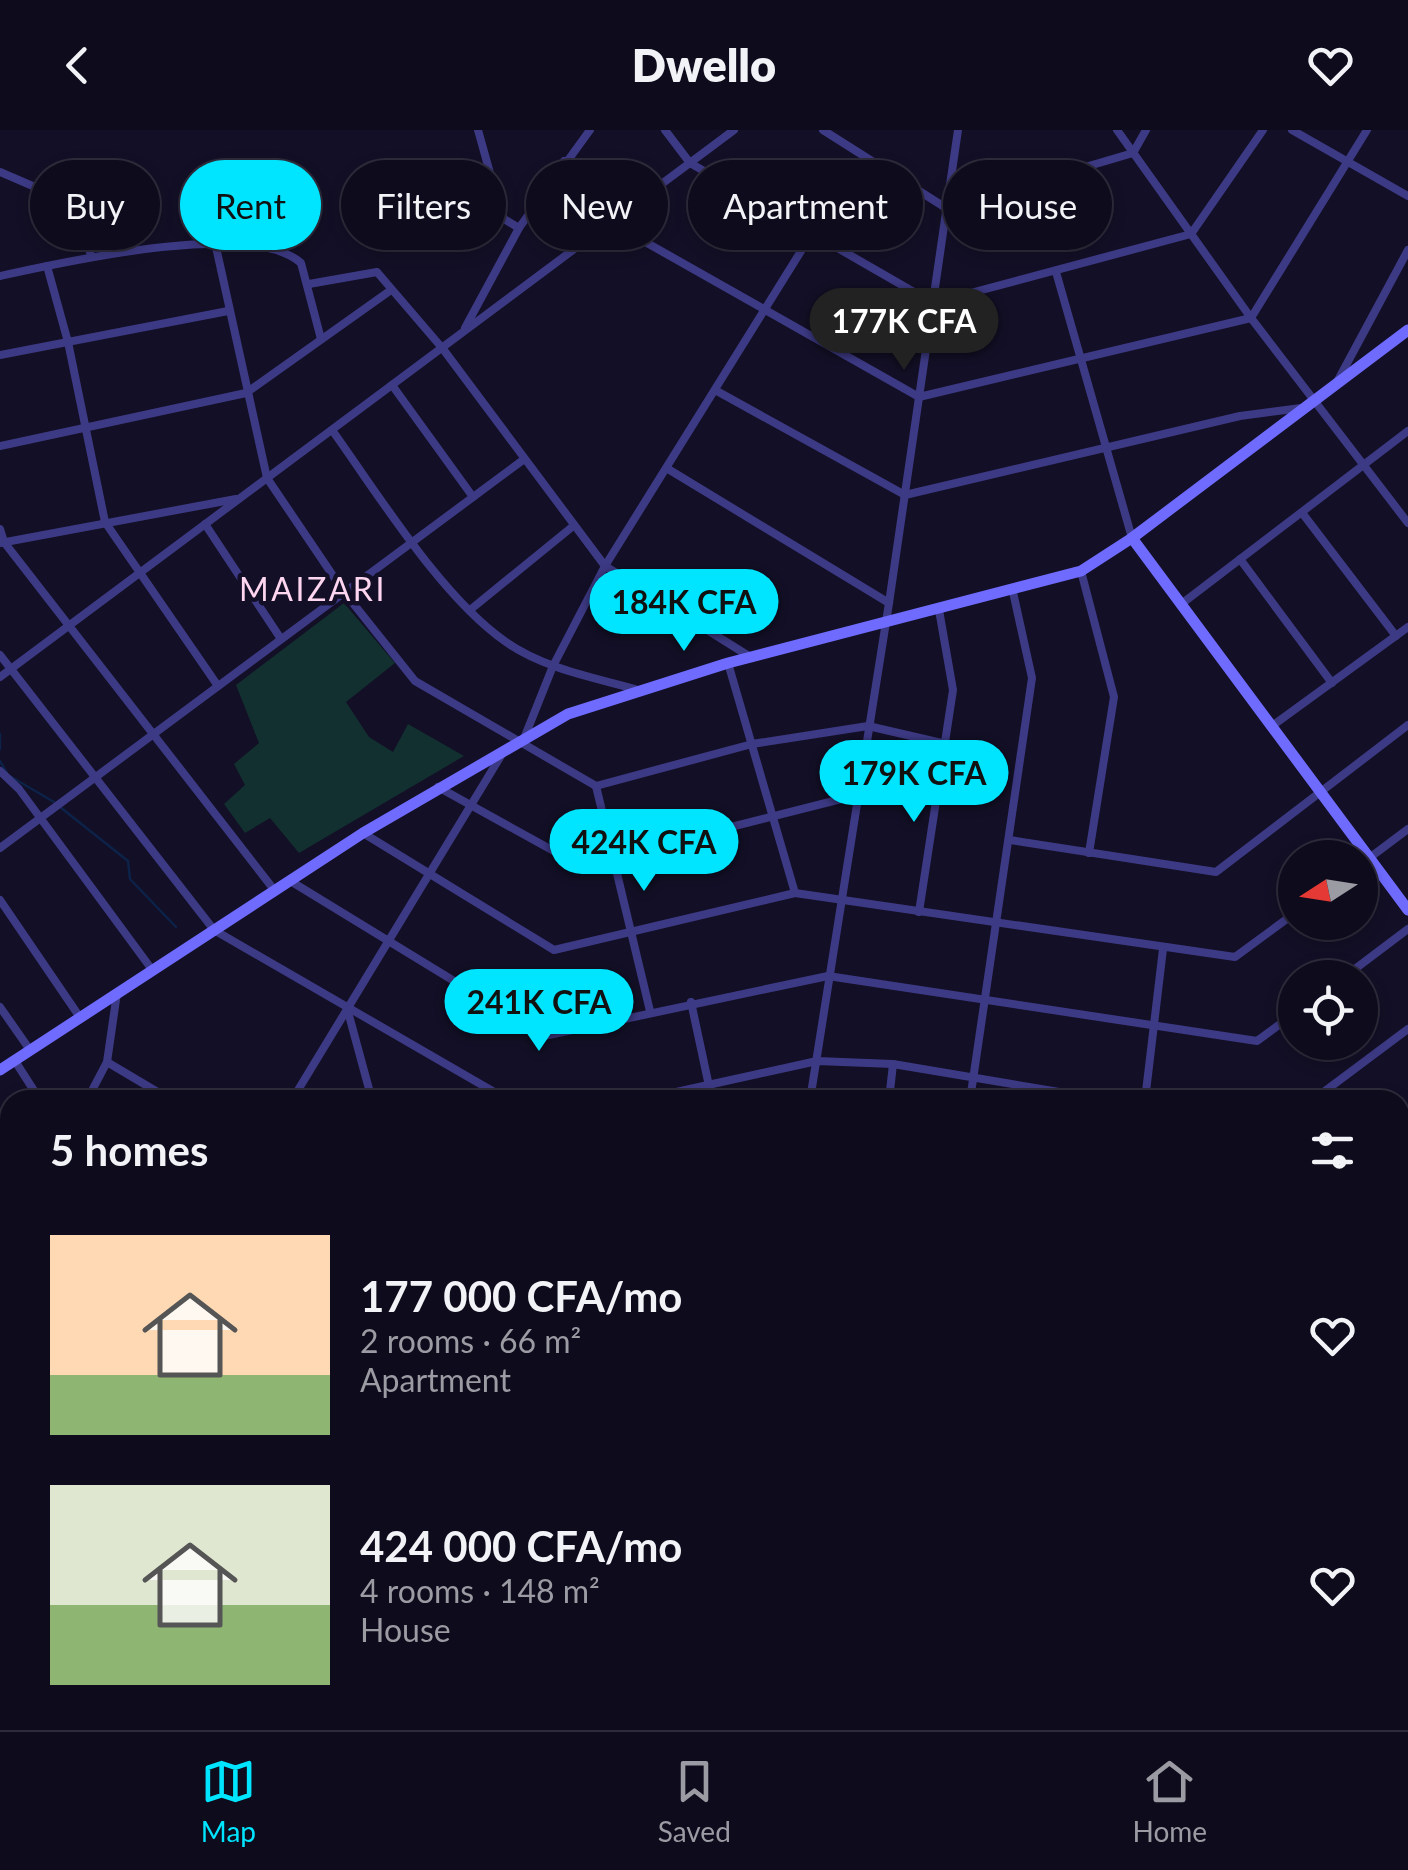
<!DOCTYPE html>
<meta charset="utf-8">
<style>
body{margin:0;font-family:Lato,sans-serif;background:#1c1929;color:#f1f3f6;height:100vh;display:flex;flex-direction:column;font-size:38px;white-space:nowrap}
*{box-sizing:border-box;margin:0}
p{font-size:32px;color:#9b9ba3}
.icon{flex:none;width:55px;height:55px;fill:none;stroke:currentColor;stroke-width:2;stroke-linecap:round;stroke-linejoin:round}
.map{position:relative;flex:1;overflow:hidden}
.drawer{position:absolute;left:0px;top:960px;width:1410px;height:640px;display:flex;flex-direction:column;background:#0e0b1c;border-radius:30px 30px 0 0;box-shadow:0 5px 15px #0003,0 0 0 2px #2e2b3b}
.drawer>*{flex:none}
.top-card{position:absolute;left:30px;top:30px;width:1350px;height:90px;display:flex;gap:20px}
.needle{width:65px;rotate:258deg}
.tools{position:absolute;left:1278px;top:710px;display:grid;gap:20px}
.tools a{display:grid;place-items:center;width:100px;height:100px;border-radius:50%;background:#0e0b1c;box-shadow:0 5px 15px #0003,0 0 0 2px #2e2b3b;font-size:50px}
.price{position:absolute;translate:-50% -85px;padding:0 22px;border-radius:35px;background:#00e5ff;color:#111;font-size:32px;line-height:65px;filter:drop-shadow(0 2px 5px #0008)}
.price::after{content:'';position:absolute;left:50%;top:60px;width:30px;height:22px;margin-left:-15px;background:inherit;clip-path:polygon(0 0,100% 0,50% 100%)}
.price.current{background:#222;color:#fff}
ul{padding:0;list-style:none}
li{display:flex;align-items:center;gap:30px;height:250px;padding:0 50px}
li span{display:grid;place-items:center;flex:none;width:280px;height:200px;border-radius:0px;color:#555}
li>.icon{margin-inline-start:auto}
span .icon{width:120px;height:120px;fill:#fffc;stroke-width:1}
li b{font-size:42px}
h2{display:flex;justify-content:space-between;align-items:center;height:120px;padding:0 50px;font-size:42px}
.pill{padding:0 35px;border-radius:45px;background:#0e0b1c;box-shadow:0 5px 15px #0003,0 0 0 2px #2e2b3b;font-size:35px;line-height:90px}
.pill.current{background:#00e5ff;color:#111}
header{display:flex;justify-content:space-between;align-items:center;height:130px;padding:0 50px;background:#0e0b1c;font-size:45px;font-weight:800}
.menu{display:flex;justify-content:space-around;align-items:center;height:140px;border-top:2px solid #2e2b3b;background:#0e0b1c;font-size:28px;color:#9b9ba3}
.menu a{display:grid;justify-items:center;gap:5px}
.menu .current{color:#00e5ff}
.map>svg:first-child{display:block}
.green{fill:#12302f}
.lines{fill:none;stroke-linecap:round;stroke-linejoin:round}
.stream{stroke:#0c2248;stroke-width:2.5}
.minor{stroke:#3d3a85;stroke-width:8}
.secondary{stroke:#6f6bff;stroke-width:11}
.labels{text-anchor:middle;stroke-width:9;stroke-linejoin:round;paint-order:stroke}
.quarter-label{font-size:32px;letter-spacing:2.5px;fill:#ffd6f0;stroke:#130f26}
</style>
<header><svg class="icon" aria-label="back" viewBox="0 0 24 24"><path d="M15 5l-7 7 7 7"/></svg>Dwello<svg class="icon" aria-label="heart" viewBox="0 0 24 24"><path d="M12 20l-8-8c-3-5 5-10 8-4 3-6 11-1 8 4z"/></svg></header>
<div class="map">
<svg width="1408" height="1600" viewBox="0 0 1408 1600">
<rect width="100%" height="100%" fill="#130f26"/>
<path class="green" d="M344,473l51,60 -49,39 23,35 24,15 15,-28 56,32 -165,97 -29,-35 -25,15 -21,-29 21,-19 -11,-21 25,-21 -23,-58z"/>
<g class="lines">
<g class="stream">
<path d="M0,604v15"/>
<path d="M0,631l8,14 46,27"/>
<path d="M60,677l68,54 2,18 46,48"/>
</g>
<g class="minor">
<path d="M478,0l22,79 4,10 15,9"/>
<path d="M665,0l25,33 243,140 258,-69 72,-104"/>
<path d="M823,0l123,78 187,-55 13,-23"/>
<path d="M1117,0l134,188 157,205"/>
<path d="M1292,0l116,66"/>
<path d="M564,31l46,61 309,175 332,-79 116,-188"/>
<path d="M0,42l79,34 12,50"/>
<path d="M216,117l51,231 77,114 71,89 181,105 156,-42 116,-18 78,18"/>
<path d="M47,136l21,76 37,180 113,164"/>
<path d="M1056,142l76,266"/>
<path d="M0,146c64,-14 252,-57 301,-13l20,76"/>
<path d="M309,154l68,-12 66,77 162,217 147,92"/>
<path d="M465,198l54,-100 71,-98"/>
<path d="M0,225l228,-44"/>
<path d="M1337,252l71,-132"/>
<path d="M392,255l81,112"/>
<path d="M715,260l190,105 335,-79 61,-8"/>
<path d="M332,300c46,64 109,167 174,212 37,26 86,35 129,47"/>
<path d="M0,316l246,-53 145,-103"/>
<path d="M668,339l221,134"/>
<path d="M1303,384l93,122"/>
<path d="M205,394l76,115"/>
<path d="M0,399l4,13 271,349"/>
<path d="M0,413l236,-44"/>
<path d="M1240,429l92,124"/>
<path d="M1081,441l33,126 -25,156"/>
<path d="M1180,475l228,-174"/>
<path d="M470,480l102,-83"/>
<path d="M0,525l214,275 294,170"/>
<path d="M728,533l67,230"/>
<path d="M0,547l734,-547"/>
<path d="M1272,596l136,-99"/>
<path d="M525,606l28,-70 52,-100 206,-331"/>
<path d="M0,641l19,18 134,182"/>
<path d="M596,656l54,225"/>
<path d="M438,657l132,73 46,-4 241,-61"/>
<path d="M363,703l191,117 241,-57 440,64 60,-44"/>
<path d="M1010,710l206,32 192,-147"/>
<path d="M0,718l523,-388"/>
<path d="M1360,735l48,-36"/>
<path d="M292,752l252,154 284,-60 429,65 38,-28"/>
<path d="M0,770l79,116"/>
<path d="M919,782l34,-222 -14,-80"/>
<path d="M1343,848l65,-49"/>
<path d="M691,872l21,98"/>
<path d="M0,877l30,43"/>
<path d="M347,878l25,92"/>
<path d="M15,931l25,39"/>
<path d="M107,932l64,38"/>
<path d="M87,970l20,-38 10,-69"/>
<path d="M292,970l210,-346"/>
<path d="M640,970l177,-39 76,3 214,36"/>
<path d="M810,970l79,-497 69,-473"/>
<path d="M889,970l4,-36"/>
<path d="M970,970l62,-422 -19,-86"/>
<path d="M1145,970l18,-151"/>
<path d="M1313,970l95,-71"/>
<path d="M1400,1037l8,-6"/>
<path d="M0,1073l10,6"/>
<path d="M0,1090l10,-2"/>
<path d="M0,1236l10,6"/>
<path d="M0,1295l10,-17"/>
<path d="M0,1397l10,6"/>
<path d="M0,1472l10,-17"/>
<path d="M280,1590l5,10"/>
<path d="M1317,1590l7,10"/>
<path d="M1354,1590l1,10"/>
</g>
<g class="secondary">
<path d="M1132,408l276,372"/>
<path d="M0,940l363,-237 205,-119 160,-51 353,-92 51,-33 276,-208"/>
<path d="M1400,1398l8,-53"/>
<path d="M1369,1600l2,-10"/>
</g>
</g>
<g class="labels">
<g class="quarter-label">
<text x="313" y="471">MAIZARI</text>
</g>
</g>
</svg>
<div class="tools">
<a><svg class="needle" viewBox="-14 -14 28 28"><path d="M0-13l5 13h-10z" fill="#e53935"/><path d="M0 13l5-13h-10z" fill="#9b9ba3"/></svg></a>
<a><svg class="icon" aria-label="locate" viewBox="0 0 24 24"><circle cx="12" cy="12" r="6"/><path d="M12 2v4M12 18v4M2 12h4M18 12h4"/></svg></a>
</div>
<b class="price current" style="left:904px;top:243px">177K CFA</b>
<b class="price" style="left:684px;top:524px">184K CFA</b>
<b class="price" style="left:914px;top:695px">179K CFA</b>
<b class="price" style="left:644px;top:764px">424K CFA</b>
<b class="price" style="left:539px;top:924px">241K CFA</b>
<div class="top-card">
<a class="pill">Buy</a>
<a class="pill current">Rent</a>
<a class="pill">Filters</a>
<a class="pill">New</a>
<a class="pill">Apartment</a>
<a class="pill">House</a>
</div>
<section class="drawer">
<h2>5 homes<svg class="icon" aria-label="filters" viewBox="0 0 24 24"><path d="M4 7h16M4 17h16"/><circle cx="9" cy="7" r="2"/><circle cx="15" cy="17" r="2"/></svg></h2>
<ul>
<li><span style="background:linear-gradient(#ffd9b3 70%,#8fb573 0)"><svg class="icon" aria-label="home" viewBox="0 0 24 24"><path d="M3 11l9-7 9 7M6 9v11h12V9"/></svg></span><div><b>177 000 CFA/mo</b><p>2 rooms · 66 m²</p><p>Apartment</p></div><svg class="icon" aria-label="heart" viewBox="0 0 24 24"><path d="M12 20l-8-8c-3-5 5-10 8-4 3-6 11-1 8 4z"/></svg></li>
<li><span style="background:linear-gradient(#dfe7d0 60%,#8fb573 0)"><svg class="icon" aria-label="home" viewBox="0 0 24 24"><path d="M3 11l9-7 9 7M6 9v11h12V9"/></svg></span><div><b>424 000 CFA/mo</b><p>4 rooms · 148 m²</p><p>House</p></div><svg class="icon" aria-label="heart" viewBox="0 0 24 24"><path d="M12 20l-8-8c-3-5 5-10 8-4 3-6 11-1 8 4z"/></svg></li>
</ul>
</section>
</div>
<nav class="menu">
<a class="current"><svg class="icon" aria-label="map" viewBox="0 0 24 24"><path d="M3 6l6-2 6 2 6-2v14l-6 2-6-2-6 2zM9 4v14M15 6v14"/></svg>Map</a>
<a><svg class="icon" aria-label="saved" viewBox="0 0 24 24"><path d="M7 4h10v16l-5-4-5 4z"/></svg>Saved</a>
<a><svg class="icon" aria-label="home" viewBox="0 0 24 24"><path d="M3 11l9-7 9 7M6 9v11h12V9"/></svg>Home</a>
</nav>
